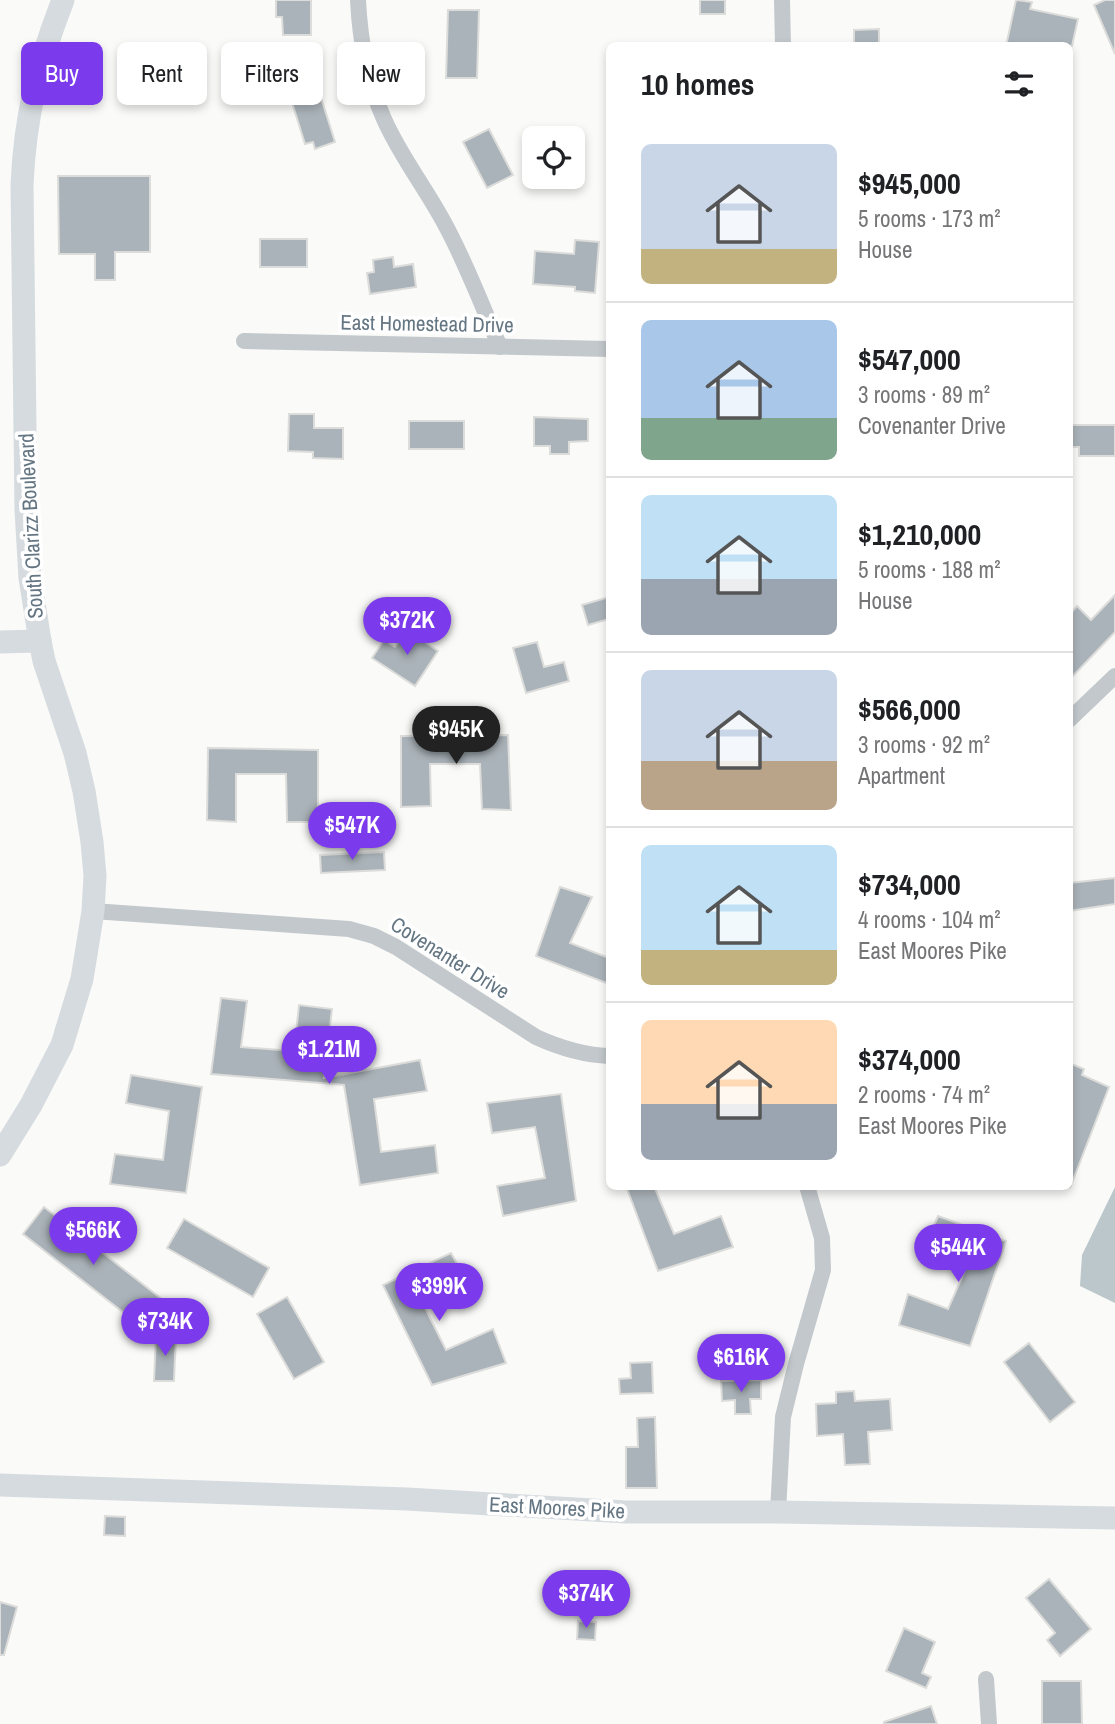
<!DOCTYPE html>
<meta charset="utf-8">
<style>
body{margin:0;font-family:"Archivo Narrow",sans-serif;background:#f2f2f2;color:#202124;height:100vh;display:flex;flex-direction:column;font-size:26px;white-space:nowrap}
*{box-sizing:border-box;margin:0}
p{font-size:23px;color:#757577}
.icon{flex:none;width:38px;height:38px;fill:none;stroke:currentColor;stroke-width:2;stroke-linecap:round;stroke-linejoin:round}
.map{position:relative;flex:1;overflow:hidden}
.details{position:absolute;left:606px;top:42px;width:467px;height:1148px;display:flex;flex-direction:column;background:#fff;border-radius:10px;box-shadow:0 4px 10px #0003}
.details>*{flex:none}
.top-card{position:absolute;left:21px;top:42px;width:480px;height:63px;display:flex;gap:14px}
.controls{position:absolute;left:522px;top:126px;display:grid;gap:14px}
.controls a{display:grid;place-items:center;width:63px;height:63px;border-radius:10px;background:#fff;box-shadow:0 4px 10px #0003;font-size:35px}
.price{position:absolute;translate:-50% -60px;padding:0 16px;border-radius:24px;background:#7c3aed;color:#fff;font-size:23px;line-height:46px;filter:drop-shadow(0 2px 4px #0008)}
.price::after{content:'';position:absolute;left:50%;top:42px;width:21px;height:16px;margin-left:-10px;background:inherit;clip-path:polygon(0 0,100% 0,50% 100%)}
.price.current{background:#222;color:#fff}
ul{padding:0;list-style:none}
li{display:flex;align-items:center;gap:21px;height:175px;padding:0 35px}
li+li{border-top:2px solid #e0e0e0}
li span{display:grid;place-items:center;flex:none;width:196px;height:140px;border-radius:10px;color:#555}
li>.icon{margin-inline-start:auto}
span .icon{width:84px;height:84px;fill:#fffc;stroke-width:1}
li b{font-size:30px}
h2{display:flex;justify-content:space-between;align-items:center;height:84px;padding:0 35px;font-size:30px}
.pill{padding:0 24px;border-radius:10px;background:#fff;box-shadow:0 4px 10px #0003;font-size:24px;line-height:63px}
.pill.current{background:#7c3aed;color:#fff}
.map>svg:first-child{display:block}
.water{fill:#bbc7cb}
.building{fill:#aab3b9;stroke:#dcdcda;stroke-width:2}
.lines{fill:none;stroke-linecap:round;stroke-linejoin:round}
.street{stroke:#c3c8cc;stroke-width:16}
.secondary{stroke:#d6dbdf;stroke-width:23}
.labels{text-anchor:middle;stroke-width:7;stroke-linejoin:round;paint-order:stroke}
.street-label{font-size:21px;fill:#657683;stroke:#fff}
</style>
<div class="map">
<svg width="1115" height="1724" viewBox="0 0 1115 1724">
<rect width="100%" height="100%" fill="#fafaf8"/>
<path class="water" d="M1115,1187v116l-35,-17 2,-31z"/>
<g class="building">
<path d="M276,0h35v35h-28l-1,-18h-6z"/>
<rect x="700" y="0" width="25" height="14"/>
<path d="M1016,0l16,2 -2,7 48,10 -6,27h-66z"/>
<path d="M1105,0h10v54l-21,-49z"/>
<path d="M448,10h31l-2,68h-31z"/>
<path d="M879,29v17h-25v-16z"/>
<path d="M313,72l22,70 -20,7 -2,-7 -8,2 -20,-64z"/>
<path d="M489,129l24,46 -26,13 -24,-46z"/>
<path d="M58,176h92v76h-35v28h-20v-26h-36z"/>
<rect x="260" y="239" width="47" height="28"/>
<path d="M575,240l24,2 -4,51 -20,-2v-4l-42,-3 2,-33 39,3z"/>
<path d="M393,257l1,10 19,-3 3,23 -46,7 -3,-21 7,-1 -1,-12z"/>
<path d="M289,414h25v14h29v31l-30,-1v-6l-25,-1z"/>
<path d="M534,417l54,2v22l-19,1v12h-19v-8h-16z"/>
<rect x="409" y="421" width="55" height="28"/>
<path d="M1069,425h46v31h-36v-9h-10z"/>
<path d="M1115,595v37l-46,48v-65l8,-9 14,14z"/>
<path d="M609,597v22l-21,6 -6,-20z"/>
<path d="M407,630l31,21 -23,35 -43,-28 12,-18 11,7z"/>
<path d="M537,642l7,25 20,-5 5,19 -43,12 -13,-45z"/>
<path d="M508,735l3,75 -29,-1 -2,-45h-50l1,42 -30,1v-71z"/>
<path d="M208,748l110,2v72h-31l-1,-48h-50v48l-29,-2z"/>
<path d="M384,852l1,18 -64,3 -1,-18z"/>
<path d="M1115,878v26l-46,7v-28z"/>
<path d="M560,887l32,10 -22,46 39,15v26l-73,-28z"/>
<path d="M221,998l26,3 -6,46 53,4 5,-46 33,4 -8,69 96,-18 7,31 -53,8 7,53 54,-7 3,28 -78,12 -16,-100 -133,-11z"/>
<path d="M1069,1063l15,6 -2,6 27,12 -39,101z"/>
<path d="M131,1075l71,12 -16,106 -76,-9 5,-30 48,6 6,-49 -43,-8z"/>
<path d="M561,1094l15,107 -73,15 -6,-30 48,-8 -10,-51 -43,6 -5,-30z"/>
<path d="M626,1186h28l20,48 47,-18 12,31 -75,24z"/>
<path d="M44,1207l119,93 -21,27 -119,-93z"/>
<path d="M938,1216l68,25 -36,105 -71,-21 9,-31 40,15 22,-50 -44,-14z"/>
<path d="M184,1219l85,49 -16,29 -86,-49z"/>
<path d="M451,1253l16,29 -45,20 24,48 47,-21 13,34 -74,22 -49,-100z"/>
<path d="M287,1297l37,65 -30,17 -37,-65z"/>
<path d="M156,1335h20l-2,46h-20z"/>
<path d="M1029,1343l46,59 -25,20 -46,-60z"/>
<path d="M652,1362l1,31 -33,1 -1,-15 12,-1 -1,-15z"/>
<path d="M761,1380v19h-11l1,15h-16v-14l-13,1 -1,-20z"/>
<path d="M854,1391l1,10 35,-2 2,31 -24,2 2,32 -25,1 -2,-31 -26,2 -1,-32 20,-1v-11z"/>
<path d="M655,1417l2,71h-31v-41h12l-1,-29z"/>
<path d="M105,1516l20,1v19l-21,-1z"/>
<path d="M1049,1579l42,50 -31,27 -13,-16 8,-7 -29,-35z"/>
<path d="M0,1602l17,5 -13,48h-4z"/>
<path d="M578,1621l18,1 -1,18 -18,-1z"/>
<path d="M904,1628l31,14 -13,31 9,4 -5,11 -40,-17z"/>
<path d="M1042,1681h39l1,43h-40z"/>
<path d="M931,1706l6,18h-53v-2z"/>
</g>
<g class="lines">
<g class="street">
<path d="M358,0c2,41 9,81 26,119 17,39 45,73 64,111 20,38 35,78 52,117"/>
<path d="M782,0l1,46"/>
<path d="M244,341l365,8"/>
<path d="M1069,720l46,-44"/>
<path d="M93,911l256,18 25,7 22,11 140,90c24,11 46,18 73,19"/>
<path d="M778,1512l5,-95 13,-53 27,-94 -1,-32 -15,-52"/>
<path d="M986,1679l3,45"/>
</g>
<g class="secondary">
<path d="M0,642l40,-1"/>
<path d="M0,1155l31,-50 31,-60 20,-66 11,-68 2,-35 -3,-34 -8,-51 -9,-38 -31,-92 -4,-20 -10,-63 -4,-68 -4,-325c3,-69 16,-121 41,-185"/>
<path d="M0,1485l407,14 219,13h152l337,6"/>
</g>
</g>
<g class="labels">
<g class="street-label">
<text transform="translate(427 324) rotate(1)" y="7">East Homestead Drive</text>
<text transform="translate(31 526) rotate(-93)" y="7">South Clarizz Boulevard</text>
<text transform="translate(450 958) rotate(32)" y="7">Covenanter Drive</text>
<text transform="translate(557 1508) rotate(3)" y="7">East Moores Pike</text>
</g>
</g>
</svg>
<div class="controls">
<a><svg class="icon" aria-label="locate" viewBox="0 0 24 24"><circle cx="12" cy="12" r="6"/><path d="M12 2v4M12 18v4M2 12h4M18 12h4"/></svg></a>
</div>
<b class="price" style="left:407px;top:657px">$372K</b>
<b class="price current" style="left:456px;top:766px">$945K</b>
<b class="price" style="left:352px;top:862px">$547K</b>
<b class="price" style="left:329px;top:1086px">$1.21M</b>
<b class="price" style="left:93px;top:1267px">$566K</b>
<b class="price" style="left:958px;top:1284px">$544K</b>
<b class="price" style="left:439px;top:1323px">$399K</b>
<b class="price" style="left:165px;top:1358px">$734K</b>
<b class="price" style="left:741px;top:1394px">$616K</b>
<b class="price" style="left:586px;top:1630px">$374K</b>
<div class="top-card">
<a class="pill current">Buy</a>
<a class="pill">Rent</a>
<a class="pill">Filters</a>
<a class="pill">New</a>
</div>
<section class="details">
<h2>10 homes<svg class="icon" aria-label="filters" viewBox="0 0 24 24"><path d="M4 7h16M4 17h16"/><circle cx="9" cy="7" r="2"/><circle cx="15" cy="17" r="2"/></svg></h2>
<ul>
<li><span style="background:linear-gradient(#c9d6e8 75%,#c2b280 0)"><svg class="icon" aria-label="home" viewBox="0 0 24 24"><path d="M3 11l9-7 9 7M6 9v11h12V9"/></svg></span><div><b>$945,000</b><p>5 rooms · 173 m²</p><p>House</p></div></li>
<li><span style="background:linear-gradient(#a9c7e8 70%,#7fa58c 0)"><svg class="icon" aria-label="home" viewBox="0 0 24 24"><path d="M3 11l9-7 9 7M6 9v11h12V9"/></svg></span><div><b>$547,000</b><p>3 rooms · 89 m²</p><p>Covenanter Drive</p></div></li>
<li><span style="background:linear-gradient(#bfe0f5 60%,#9aa5b1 0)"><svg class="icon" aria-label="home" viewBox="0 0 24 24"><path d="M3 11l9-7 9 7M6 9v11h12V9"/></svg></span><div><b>$1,210,000</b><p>5 rooms · 188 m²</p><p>House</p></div></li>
<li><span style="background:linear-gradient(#c9d6e8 65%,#b9a48a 0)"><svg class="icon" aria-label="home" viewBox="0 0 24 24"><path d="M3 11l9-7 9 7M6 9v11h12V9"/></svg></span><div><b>$566,000</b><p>3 rooms · 92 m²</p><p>Apartment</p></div></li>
<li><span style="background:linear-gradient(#bfe0f5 75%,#c2b280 0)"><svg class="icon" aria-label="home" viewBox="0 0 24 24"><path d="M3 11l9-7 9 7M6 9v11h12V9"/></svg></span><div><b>$734,000</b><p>4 rooms · 104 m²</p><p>East Moores Pike</p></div></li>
<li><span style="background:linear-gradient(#ffd9b3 60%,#9aa5b1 0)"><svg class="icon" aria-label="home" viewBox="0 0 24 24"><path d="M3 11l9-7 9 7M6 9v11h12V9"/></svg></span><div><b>$374,000</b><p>2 rooms · 74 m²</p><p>East Moores Pike</p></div></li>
</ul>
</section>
</div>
